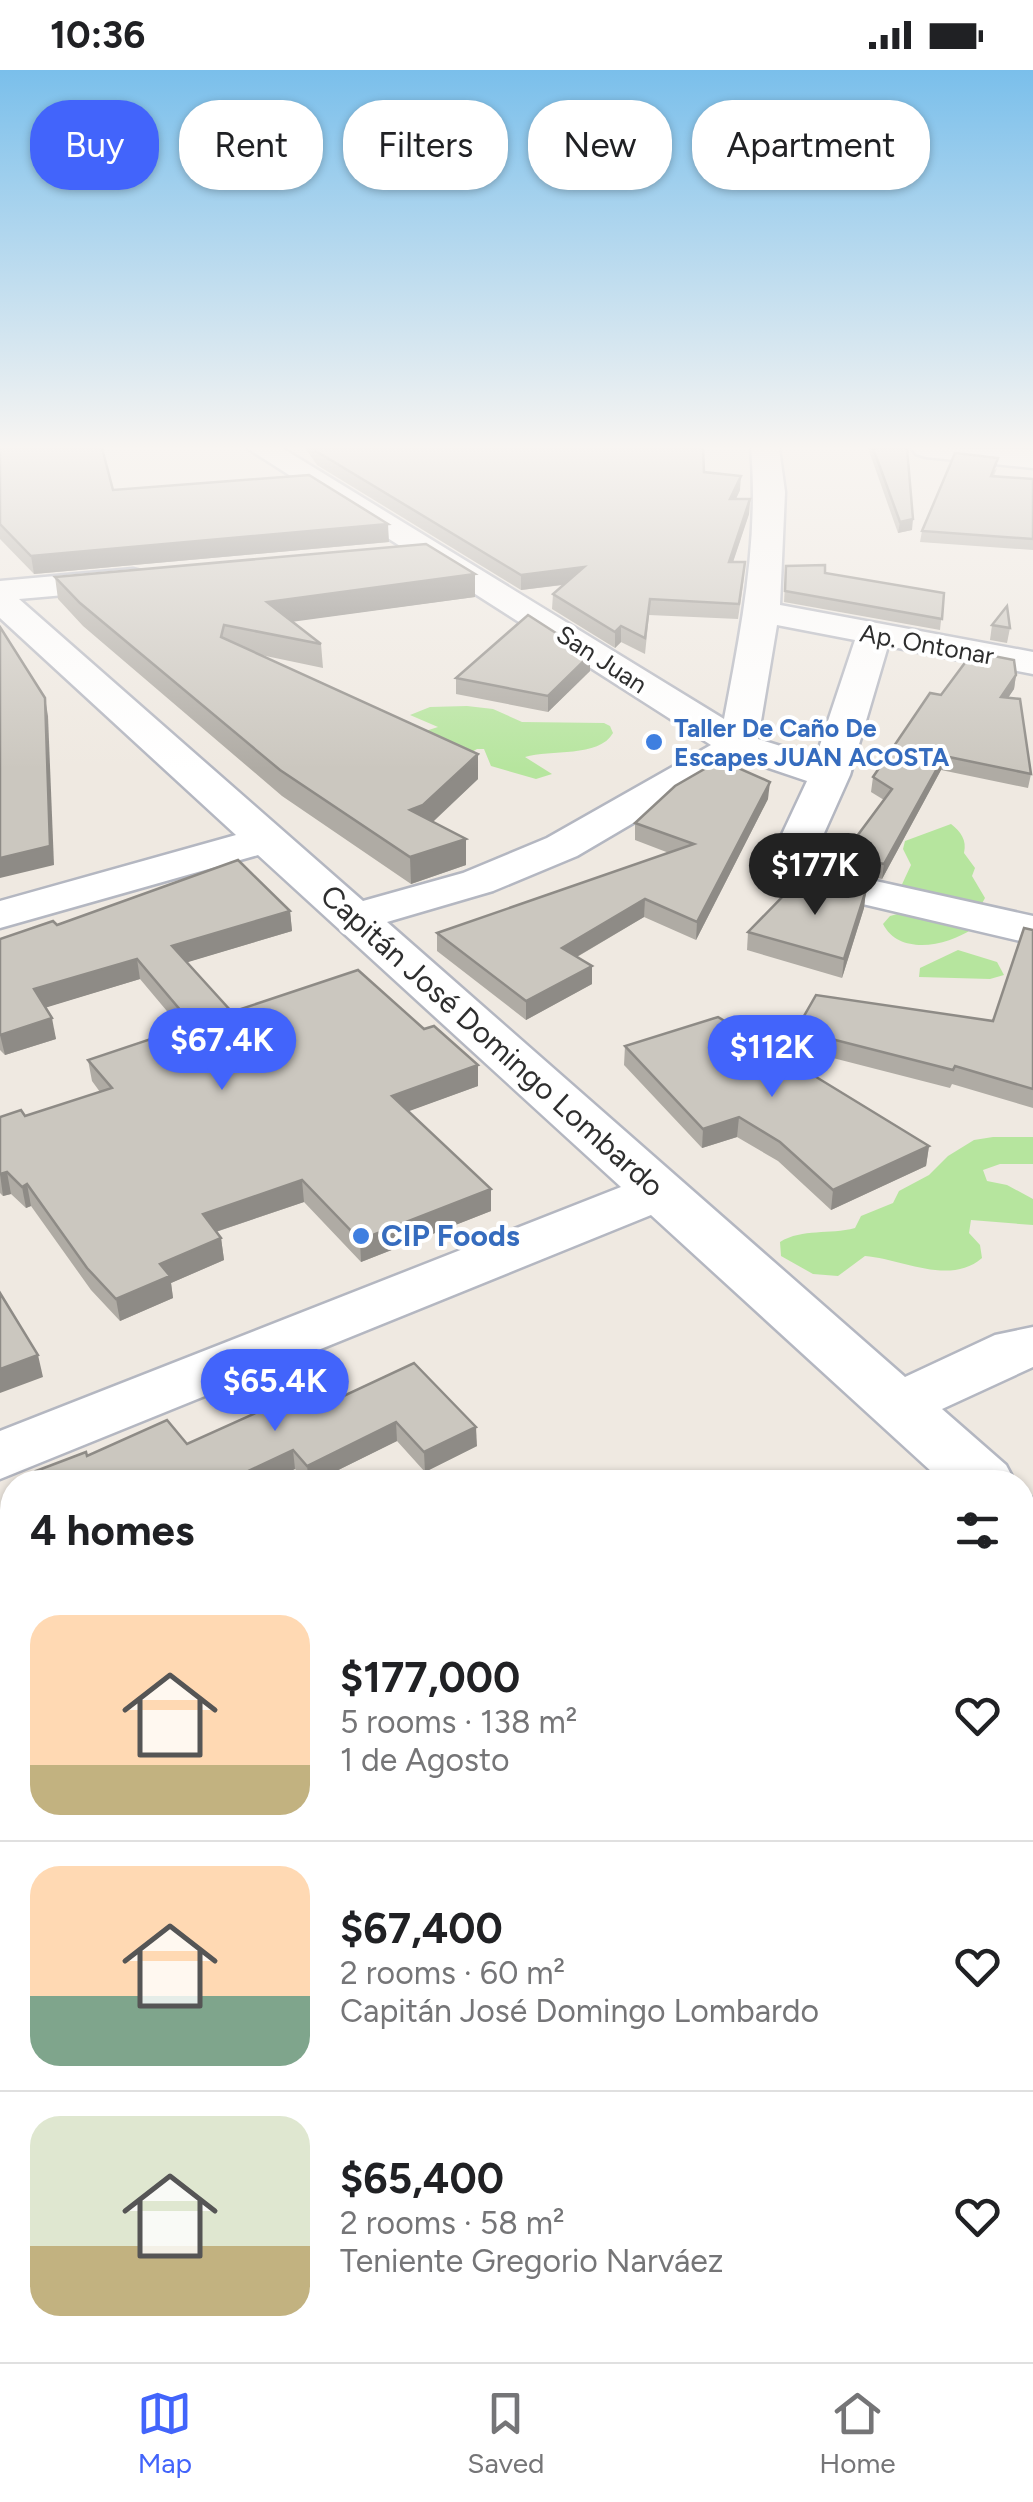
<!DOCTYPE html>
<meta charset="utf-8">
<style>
body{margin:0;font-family:Figtree,sans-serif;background:#f6f6f6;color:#202124;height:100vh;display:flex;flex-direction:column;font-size:38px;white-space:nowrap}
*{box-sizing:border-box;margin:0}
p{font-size:32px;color:#757577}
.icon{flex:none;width:55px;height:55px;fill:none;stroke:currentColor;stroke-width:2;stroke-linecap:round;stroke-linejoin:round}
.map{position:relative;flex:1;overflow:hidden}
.details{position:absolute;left:0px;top:1400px;width:1035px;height:892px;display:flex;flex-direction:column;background:#fff;border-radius:40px 40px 0 0;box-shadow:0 2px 8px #0004}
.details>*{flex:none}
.hud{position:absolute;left:30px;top:30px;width:975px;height:90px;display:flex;gap:20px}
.price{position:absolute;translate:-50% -85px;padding:0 22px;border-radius:35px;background:#4264fb;color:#fff;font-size:32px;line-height:65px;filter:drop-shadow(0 2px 5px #0008)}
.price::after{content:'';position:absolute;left:50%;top:60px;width:30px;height:22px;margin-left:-15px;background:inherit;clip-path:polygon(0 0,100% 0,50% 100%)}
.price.current{background:#222;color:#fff}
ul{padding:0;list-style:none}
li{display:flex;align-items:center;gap:30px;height:250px;padding:0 30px}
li+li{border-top:2px solid #e0e0e0}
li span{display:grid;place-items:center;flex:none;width:280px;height:200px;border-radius:30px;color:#555}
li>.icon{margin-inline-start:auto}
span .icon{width:120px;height:120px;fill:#fffc;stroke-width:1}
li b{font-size:42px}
h2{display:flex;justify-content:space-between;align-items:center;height:120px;padding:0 30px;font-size:42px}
.tag{padding:0 35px;border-radius:40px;background:#fff;box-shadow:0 2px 8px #0004;font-size:35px;line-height:90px}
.tag.current{background:#4264fb;color:#fff}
.status{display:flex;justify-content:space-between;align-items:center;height:70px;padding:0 50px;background:#fff;direction:ltr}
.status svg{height:28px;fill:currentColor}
.tab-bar{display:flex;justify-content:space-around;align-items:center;height:140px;border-top:2px solid #e0e0e0;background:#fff;font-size:28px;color:#757577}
.tab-bar a{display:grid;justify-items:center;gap:5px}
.tab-bar .current{color:#4264fb}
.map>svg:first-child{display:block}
.green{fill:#b6e59e}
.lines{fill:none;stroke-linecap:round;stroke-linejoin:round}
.minor-casing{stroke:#b4b7c1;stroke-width:5}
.minor{fill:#fff;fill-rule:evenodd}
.wall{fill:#afaba4}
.shaded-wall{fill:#8e8b86}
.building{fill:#cbc7bf;stroke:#8e8b86;stroke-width:2.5}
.shop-dot{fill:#3f7fe0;stroke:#fff;stroke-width:4}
.labels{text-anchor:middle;stroke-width:8;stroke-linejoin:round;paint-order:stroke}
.far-street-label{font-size:25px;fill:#2e2e2e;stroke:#fff}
.far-shop-label{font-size:25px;font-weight:bold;fill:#366cbe;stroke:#fff;text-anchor:start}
.street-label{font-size:30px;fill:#2e2e2e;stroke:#fff}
.shop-label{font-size:30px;font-weight:bold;fill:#366cbe;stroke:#fff;text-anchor:start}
</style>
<div class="status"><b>10:36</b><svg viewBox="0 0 49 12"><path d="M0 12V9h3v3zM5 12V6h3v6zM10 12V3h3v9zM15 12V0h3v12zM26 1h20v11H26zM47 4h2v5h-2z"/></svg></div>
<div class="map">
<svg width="1033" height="2292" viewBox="0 0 1033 2292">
<rect width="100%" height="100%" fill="#efe9e1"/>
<g class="green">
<path d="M467,636l26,3 29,13 82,1 6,3 3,7c-14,25 -63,16 -88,24l27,17 -16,5 -45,-13 -7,-17h-7l-14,8 -50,-22 25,-8 -28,-12 20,-8z"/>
<path d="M951,754c10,8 16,16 13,29l11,15 -3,8 13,22 -5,9 -82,-14 13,-28 -8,-16 2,-8z"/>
<path d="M912,840l60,19c-23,16 -72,28 -89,-5l7,-8z"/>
<path d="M958,880l39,12 7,13 -14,4 -71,-2 1,-9z"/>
<path d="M993,1067h40v27h-33l-17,6 4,11 20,4 26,14v26l-62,-5 -2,13 11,12 2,13c-32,28 -80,1 -117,-2l-27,20 -25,-2 -32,-18 -1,-14c23,-14 49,-7 75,-14l6,-12 32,-13 6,-12 30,-16 19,-19 26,-16z"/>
<path d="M1033,1707v178l-10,2v-176z"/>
<path d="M1023,2059l10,25v142l-10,-5z"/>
</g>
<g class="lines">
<defs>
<g id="minor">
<path d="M247,378h35l442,271c17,-89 35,-179 27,-271h28l6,44 -5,113 253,47v22l-145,-28 -38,129 -38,85 5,8 216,48v28l-247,-58 -16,-26 37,-79 -65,-22 -165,97 -84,35 -106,31 518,455 90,-42 38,-8v40l-91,42 64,56 9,17h-72l-292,-267 -651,264v-48l621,-244 -363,-332 -258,73v-27l236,-66 -236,-217v-37l133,-12 12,3 5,7 -5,7 -12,3 -114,10 344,302 100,-28 84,-35 164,-93zM777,555l78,15 -39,117 -58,-18z"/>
<path d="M912,378l121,2v18l-107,-11 -10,-3z"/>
<path d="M1022,1425l11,3v56l-11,-4z"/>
<path d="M0,1843l12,5v95l-12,-4z"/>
<path d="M1033,1910v81l-11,4v-81z"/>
<path d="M144,2280h94l5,12h-94z"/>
<path d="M487,2280h107l-5,12h-107z"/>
</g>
</defs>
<use href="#minor" class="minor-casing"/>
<use href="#minor" class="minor"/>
</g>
<g class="wall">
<path d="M0,378l113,42 276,52 -355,32 -34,-35z"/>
<path d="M305,378h398l1,24 36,18 -4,9h14l-1,15 -16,48 11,15 -6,42 -89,-4 -4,39 -24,-12 -6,6 -63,-39 1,-15 10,-9 -42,5 -204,-125z"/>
<path d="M868,378h39l5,82 -14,3z"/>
<path d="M997,398l-3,8 39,3v71l-113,-8 2,-11z"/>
<path d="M786,496l158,27 -4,37 -156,-28z"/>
<path d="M475,504v23l-182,24 28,23 2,24 -62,-13 217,99v25l-45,43 33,17v26l-55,19 -129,-88 -199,-170 -25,-27 -3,-22z"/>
<path d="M992,555l18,3 -3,15 -17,-3z"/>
<path d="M590,601l-42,41 -92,-18v-16z"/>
<path d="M1016,605l-2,14 -6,9 23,76 -3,14 -87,-18 -59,109 -41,-9 2,-15 41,-55 -13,-8 2,-15 68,-82z"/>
<path d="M768,729l-72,141 -52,-23 -67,40 15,27 -66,36 -89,-69v-18l232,-80 -34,-13v-17z"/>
<path d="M866,820l-2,18 -22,70 -95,-28 1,-18 65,-40z"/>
<path d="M290,841l2,20 -105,31 45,50 192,17 54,36v21l-70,25 83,78v22l-130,51 -57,-60 -88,30 5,6 3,22 -53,23 2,15 -53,23 -29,-31 -60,-84 -5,2 -15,-14 -8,2 -3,-3v-76l25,-1 75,-24 -8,-11 -4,-21 94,-31 -42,-50 -94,28 10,32 -51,16 -5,-5v-111l57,-14z"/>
<path d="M1033,860v178l-81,-24 -2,4 -156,-40 2,-18 197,-9z"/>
<path d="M625,976l304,100 -3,20 -95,44 -53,-49 -41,-24 -35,11 -78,-83z"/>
<path d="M333,1331l144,45 -52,26 -28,-31 -83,41h-7l-12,-13 -28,13h-228l-3,-11 51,-15 100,-12 67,-30 -1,-11z"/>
</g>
<g class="shaded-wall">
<path d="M741,406l-1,14 -11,24 1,-15z"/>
<path d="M750,429l-1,15 -21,63 1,-15z"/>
<path d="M913,449l-1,11 -14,3 2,-11z"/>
<path d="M388,454l1,18 -355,32 -3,-18z"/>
<path d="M584,497v15l-63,8v-15z"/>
<path d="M475,504v23l-206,28 -2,-23z"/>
<path d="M621,556v16l-6,6v-16z"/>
<path d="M590,585v16l-42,41v-16z"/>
<path d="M1016,605l-2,14 -15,22 2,-14z"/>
<path d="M45,628l3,18 6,149 -54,13v-20z"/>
<path d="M478,684v25l-54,51 -14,-20z"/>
<path d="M944,686l-3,14 -59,109 2,-15z"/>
<path d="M770,712l-2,17 -72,141 1,-18z"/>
<path d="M466,769v26l-55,19 -1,-27z"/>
<path d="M866,820l-2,18 -22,70 2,-19z"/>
<path d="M645,829l-1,18 -83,49 1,-18z"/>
<path d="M290,841l2,20 -117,35 -3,-20z"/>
<path d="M137,889l3,20 -102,31 -4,-21z"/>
<path d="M592,896v18l-66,36v-19z"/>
<path d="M52,948l4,21 -51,16 -5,-20z"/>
<path d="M478,995v21l-85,31 -1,-21z"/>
<path d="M739,1047l-2,20 -35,11 1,-19z"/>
<path d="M929,1076l-3,20 -95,44 2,-20z"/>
<path d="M7,1102l4,22 -8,2 -3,-22z"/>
<path d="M302,1110l2,22 -98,33 -3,-21z"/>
<path d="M27,1114l4,22 -5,2 -4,-21z"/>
<path d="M491,1119v22l-130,51 -1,-22z"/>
<path d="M221,1168l3,22 -53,23 2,15 -53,23 -4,-22 44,-35z"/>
<path d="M38,1285l5,22 -43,16v-24z"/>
<path d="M396,1352l1,19 -83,41h-5l-2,-16z"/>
<path d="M476,1357l1,19 -52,26 -1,-20z"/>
<path d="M293,1380l2,19 -28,13h-42z"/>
<path d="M1033,1489l-5,21 -6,4v-19z"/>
<path d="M1033,1580v18l-11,6v-18z"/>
<path d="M1033,1685v17l-11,7v-18z"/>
</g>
<g class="building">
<path d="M0,378h102l11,42 196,-15 79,49 -357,32 -31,-32z"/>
<path d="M314,378h389l1,24 37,4 -11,23h20l-21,63h16l-6,42 -89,-5 -5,39 -24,-12 -6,6 -62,-38 31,-27 -63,8 -205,-124z"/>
<path d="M873,378h34l6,71 -13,3z"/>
<path d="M955,383l43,5 -7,18 42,3v60l-111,-8z"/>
<path d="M426,474l49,30 -208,28 54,42 -97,-19 -3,12 257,117 -55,51 -13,5 56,29 -56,18 -130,-87 -200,-167 -25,-26z"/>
<path d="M825,495v8l119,20 -2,26 -157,-28 1,-25z"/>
<path d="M1007,536l3,22 -18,-3z"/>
<path d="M528,545l62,40 -42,41 -92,-18z"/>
<path d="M0,557l45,71 5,148 -50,12z"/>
<path d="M973,582l41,8 2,15 -15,22 19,2 11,75 -87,-18 -60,108 -41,-9 49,-66 -19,-12 57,-84 11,2z"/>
<path d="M720,690l50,22 -73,140 -52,-23 -83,49 30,18 -66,35 -89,-68 257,-89 -59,-21 40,-37z"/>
<path d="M238,790l52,51 -118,35 60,66 126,-42 66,59 10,-3 44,39 -86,31 99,93 -131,51 -58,-60 -99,34 18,24 -61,26 10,12 -54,23 -29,-31 -60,-84 -5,3 -15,-15 -7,2v-57l21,-7 4,6 87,-28 -24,-28 105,-35 -56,-66 -103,30 18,29 -52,17v-96l53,-18 4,4z"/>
<path d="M822,810l44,10 -22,69 -96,-27 45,-46 20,6z"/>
<path d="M1024,858l9,2v159l-78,-23 -2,4 -157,-40 20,-35 177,26z"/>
<path d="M718,947l211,129 -96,44 -53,-48 -41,-25 -36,12 -78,-83z"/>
<path d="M0,1223l38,62 -38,14z"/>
<path d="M414,1293l62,64 -52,25 -28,-30 -89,44 -14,-16 -68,32h-183l-6,-11 50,-19 1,4 80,-36 20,24 73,-33 -7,-8 58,-26 22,24z"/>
<path d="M1022,1480l11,9 -11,6z"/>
<path d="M1022,1543l11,10v27l-11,6z"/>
<path d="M1022,1614l11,11v60l-11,6z"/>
<path d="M0,2155l12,35v90h51l4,12h-67z"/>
<path d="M894,2280h110l10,12h-133z"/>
</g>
<linearGradient id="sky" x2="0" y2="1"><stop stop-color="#7abfeb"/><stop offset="0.54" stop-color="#f8f5f2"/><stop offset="1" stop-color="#f8f5f2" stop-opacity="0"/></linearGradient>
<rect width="1033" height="699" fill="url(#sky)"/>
<g class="shop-dot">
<circle cx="654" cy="672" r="10"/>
<circle cx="361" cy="1166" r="10"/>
</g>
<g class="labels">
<g class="far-street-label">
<text transform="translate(927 574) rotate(10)" y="9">Ap. Ontonar</text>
<text transform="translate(602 589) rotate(33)" y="9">San Juan</text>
</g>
<g class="far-shop-label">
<text x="674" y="667">Taller De Caño De<tspan x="674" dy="29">Escapes JUAN ACOSTA</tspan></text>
</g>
<g class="street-label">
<text transform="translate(492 971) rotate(42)" y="10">Capitán José Domingo Lombardo</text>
</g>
<g class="shop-label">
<text x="381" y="1176">CIP Foods</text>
</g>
</g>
</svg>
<b class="price current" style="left:815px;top:848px">$177K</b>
<b class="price" style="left:222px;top:1023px">$67.4K</b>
<b class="price" style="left:772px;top:1030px">$112K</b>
<b class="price" style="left:275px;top:1364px">$65.4K</b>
<div class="hud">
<a class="tag current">Buy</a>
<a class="tag">Rent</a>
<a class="tag">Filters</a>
<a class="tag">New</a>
<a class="tag">Apartment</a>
</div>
<section class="details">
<h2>4 homes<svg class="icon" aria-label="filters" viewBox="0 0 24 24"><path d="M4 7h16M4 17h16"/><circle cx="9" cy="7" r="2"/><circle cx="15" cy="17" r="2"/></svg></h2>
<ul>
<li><span style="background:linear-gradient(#ffd9b3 75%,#c2b280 0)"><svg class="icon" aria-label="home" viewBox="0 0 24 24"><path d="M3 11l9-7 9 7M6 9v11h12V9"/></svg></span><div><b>$177,000</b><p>5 rooms · 138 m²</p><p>1 de Agosto</p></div><svg class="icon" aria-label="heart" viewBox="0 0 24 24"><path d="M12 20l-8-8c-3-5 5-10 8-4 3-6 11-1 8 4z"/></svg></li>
<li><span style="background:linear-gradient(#ffd9b3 65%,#7fa58c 0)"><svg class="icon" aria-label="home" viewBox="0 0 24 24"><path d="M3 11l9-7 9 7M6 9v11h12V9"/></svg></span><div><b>$67,400</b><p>2 rooms · 60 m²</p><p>Capitán José Domingo Lombardo</p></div><svg class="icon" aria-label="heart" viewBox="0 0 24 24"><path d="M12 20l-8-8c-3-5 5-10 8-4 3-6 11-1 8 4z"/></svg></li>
<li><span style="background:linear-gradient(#dfe7d0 65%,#c2b280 0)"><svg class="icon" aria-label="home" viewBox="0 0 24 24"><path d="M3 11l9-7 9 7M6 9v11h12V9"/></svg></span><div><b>$65,400</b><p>2 rooms · 58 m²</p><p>Teniente Gregorio Narváez</p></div><svg class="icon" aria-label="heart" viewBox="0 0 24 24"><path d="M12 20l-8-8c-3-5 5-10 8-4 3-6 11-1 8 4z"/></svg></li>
</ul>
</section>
</div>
<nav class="tab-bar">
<a class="current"><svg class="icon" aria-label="map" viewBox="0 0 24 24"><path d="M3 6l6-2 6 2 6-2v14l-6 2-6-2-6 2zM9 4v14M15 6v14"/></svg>Map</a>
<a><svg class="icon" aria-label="saved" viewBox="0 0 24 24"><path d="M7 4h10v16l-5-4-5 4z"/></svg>Saved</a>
<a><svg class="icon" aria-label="home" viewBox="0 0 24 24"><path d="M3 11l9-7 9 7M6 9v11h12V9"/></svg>Home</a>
</nav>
